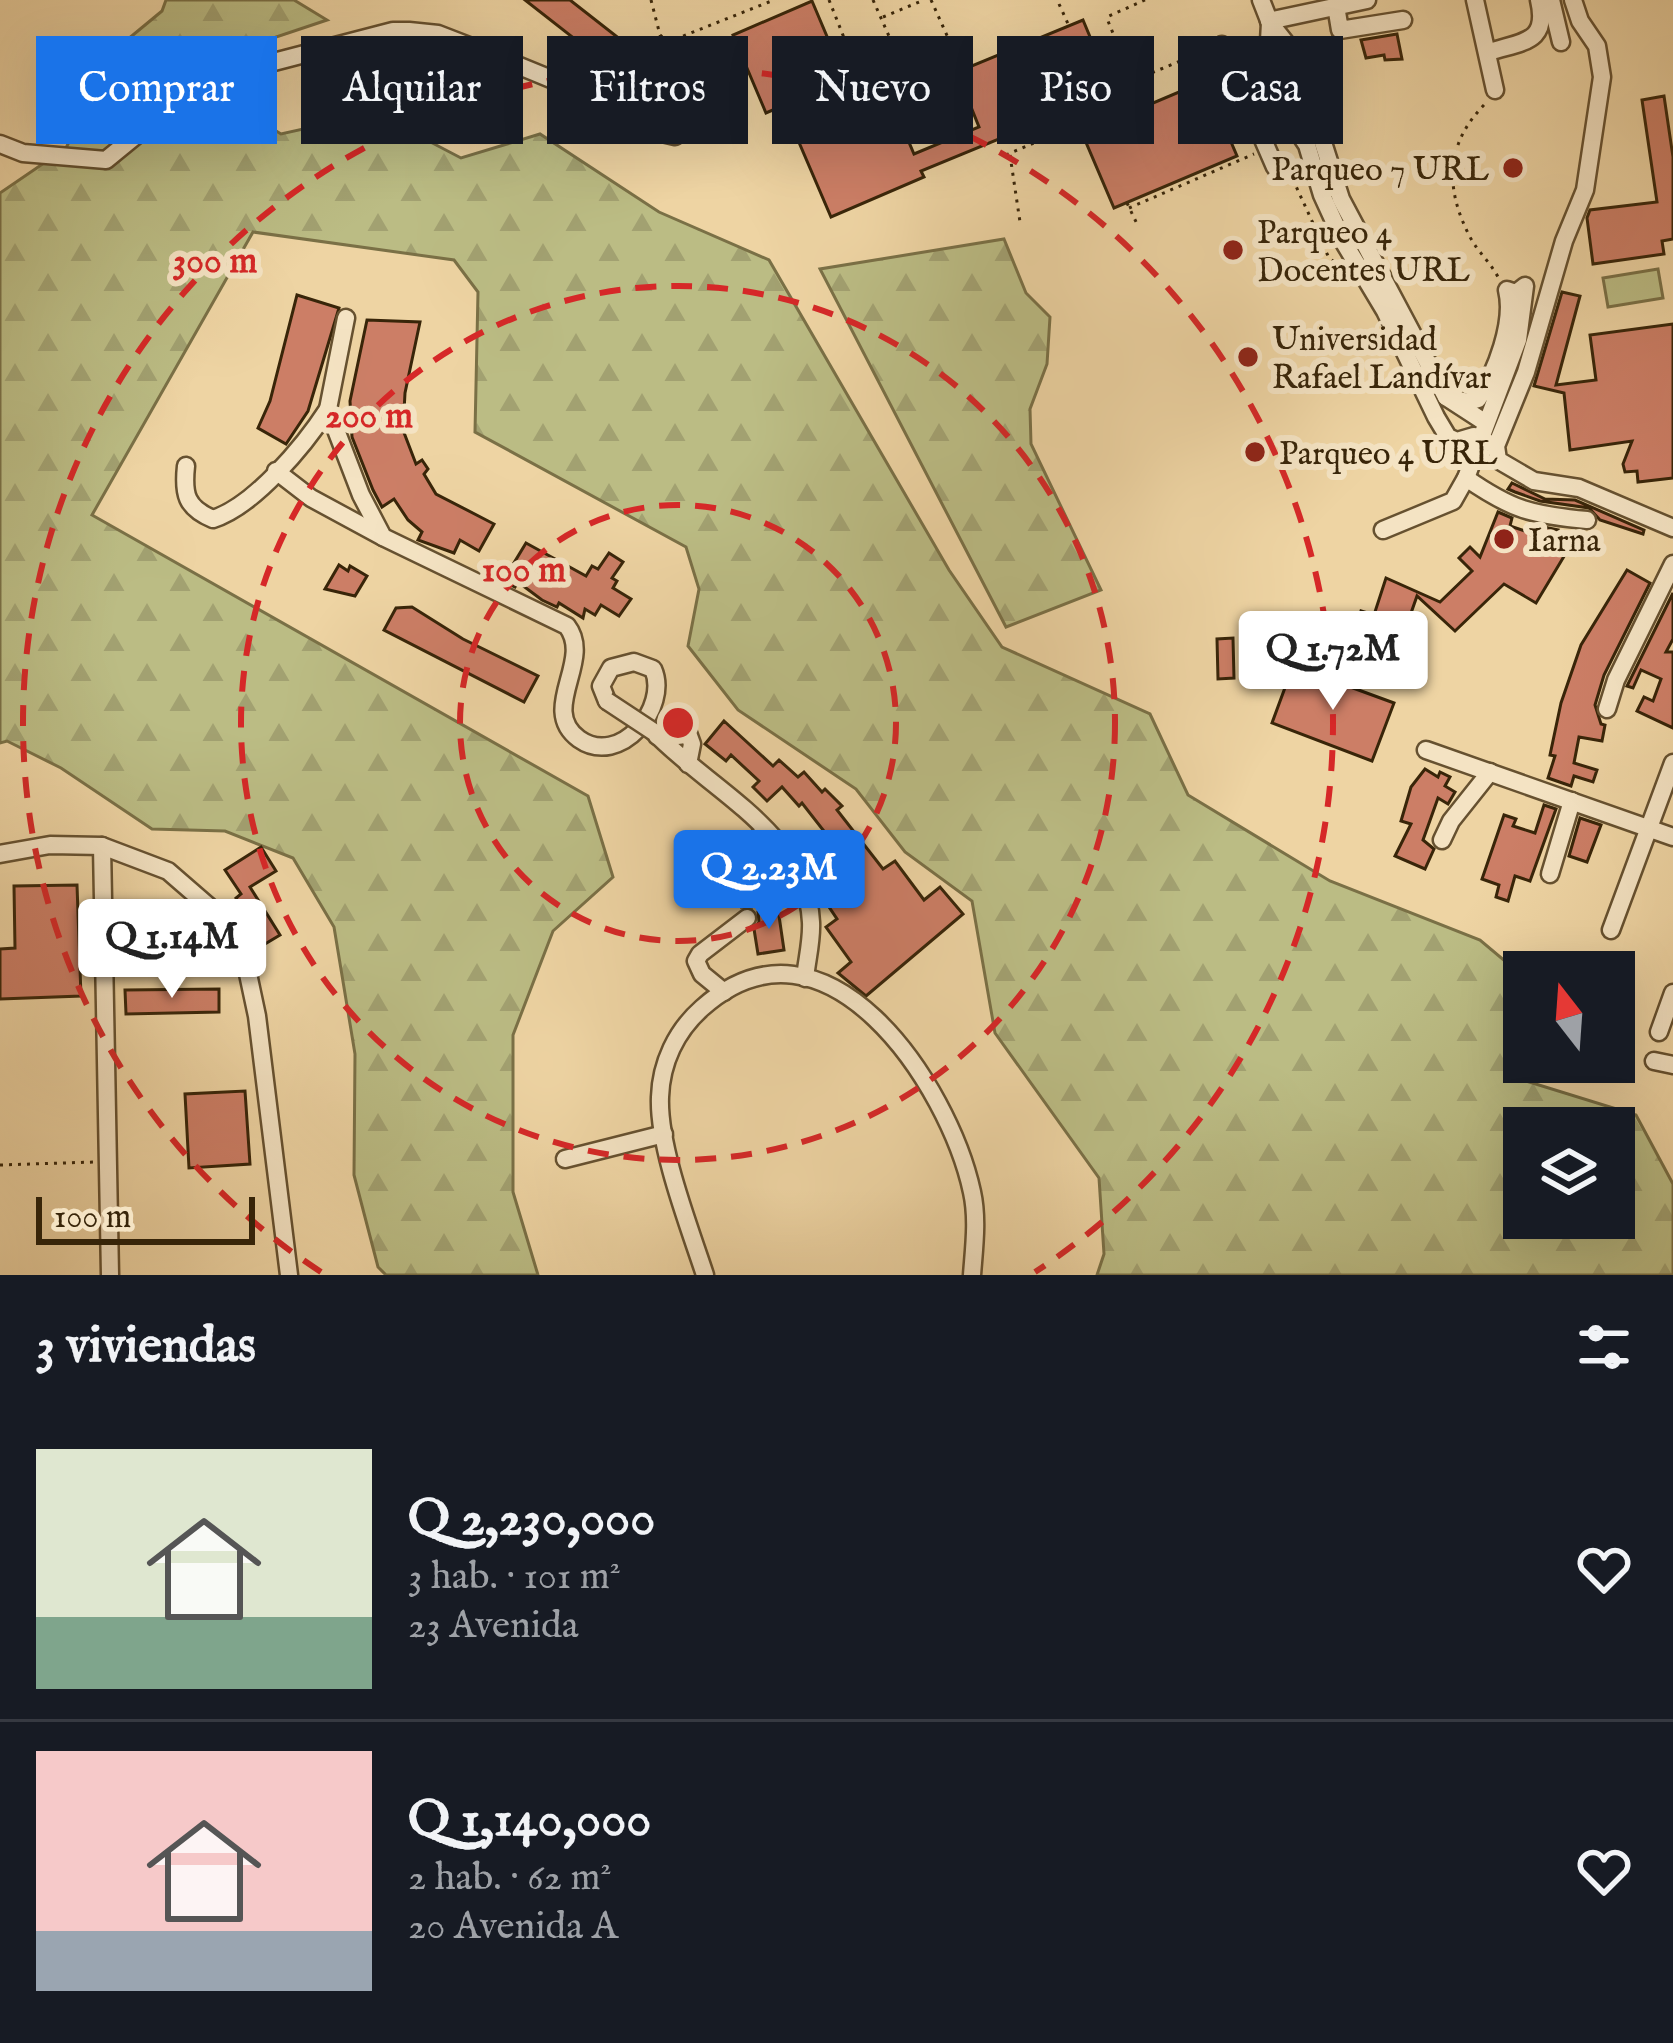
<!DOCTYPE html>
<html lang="es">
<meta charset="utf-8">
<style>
body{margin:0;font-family:"IM FELL English",serif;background:#20242c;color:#f1f3f6;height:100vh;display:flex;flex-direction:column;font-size:45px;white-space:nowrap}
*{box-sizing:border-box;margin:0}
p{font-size:39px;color:#9ea1a6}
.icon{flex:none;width:66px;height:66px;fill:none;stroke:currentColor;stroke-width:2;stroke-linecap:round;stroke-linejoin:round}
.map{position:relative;height:1275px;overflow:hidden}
.side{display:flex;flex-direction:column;background:#171b24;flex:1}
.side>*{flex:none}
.banner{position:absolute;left:36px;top:36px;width:1602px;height:108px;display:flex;gap:24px}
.needle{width:78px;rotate:343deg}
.buttons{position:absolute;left:1503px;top:951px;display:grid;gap:24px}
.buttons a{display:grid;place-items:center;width:132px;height:132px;border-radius:0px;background:#171b24;box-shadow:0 12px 48px #0002;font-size:60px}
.scale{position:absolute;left:36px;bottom:30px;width:219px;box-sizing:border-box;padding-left:12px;border:6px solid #382509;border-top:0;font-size:33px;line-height:42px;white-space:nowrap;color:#382509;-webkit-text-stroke:9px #f4e3c3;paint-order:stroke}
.price{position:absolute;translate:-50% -102px;padding:0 27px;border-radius:12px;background:#fff;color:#222;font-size:39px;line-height:78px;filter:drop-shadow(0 3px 6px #0008)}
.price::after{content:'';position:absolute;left:50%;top:72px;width:36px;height:27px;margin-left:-18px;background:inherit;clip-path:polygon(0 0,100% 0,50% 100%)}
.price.current{background:#1a73e8;color:#fff}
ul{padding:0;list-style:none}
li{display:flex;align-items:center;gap:36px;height:300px;padding:0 36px}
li+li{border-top:3px solid #363941}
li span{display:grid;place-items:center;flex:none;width:336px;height:240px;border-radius:0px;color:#555}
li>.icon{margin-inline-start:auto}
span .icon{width:144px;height:144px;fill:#fffc;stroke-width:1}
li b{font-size:51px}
h2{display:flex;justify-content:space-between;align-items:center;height:144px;padding:0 36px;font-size:51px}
.pill{padding:0 42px;border-radius:0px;background:#171b24;box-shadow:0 12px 48px #0002;font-size:42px;line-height:108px}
.pill.current{background:#1a73e8;color:#fff}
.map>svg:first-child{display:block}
.grass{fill:#bbbc84;stroke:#7a7046;stroke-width:3}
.forest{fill:url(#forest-firs);stroke:#7a7046;stroke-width:3;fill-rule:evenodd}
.building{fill:#cc7e66;stroke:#382509;stroke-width:3}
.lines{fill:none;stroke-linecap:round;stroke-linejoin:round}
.minor-casing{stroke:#665130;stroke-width:21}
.path{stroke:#382509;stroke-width:3;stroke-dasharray:3 6;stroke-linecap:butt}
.minor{stroke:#f4e3c3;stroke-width:16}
.minor-bridge-casing{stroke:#665130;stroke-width:21;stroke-linecap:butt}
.minor-bridge{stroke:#f4e3c3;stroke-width:16}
.ring{fill:none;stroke:#d62828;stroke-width:6;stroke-dasharray:21 15}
.poi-dot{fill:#8f2418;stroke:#f4e3c3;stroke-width:4.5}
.labels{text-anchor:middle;stroke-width:12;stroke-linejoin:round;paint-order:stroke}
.poi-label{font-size:33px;fill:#382509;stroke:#f4e3c3;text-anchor:start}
.centre{fill:#d62828;stroke:#f4e3c3;stroke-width:6}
.ring-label{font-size:36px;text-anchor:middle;font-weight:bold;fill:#d62828;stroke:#f4e3c3;stroke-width:12;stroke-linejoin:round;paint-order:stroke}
</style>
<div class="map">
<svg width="1673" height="1275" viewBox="0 0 1673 1275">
<defs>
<pattern id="forest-firs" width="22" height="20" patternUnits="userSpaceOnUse" patternTransform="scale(3)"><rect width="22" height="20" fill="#bbbc84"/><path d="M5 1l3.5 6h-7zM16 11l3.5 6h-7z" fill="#a2a171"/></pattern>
</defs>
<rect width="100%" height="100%" fill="#eed4a3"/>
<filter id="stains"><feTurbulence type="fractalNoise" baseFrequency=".00167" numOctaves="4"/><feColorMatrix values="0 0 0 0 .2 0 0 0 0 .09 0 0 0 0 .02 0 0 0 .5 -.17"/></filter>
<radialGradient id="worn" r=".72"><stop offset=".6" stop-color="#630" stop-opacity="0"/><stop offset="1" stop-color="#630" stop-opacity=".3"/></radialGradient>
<path class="grass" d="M1658,269l5,29 -55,9 -5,-29z"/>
<g class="forest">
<path d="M166,0h128l33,20 -69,23 -51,45 74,46 94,-21 86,45 79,-24 119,78 110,48 180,310 53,77 148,67 38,81 142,86 150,59 44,37v79l-11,21 123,38 37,69v91h-576l7,-21 -5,-76 -104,-145 -23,-132 -67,-49 -49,-63 -118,-79 -50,-64 11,-57 -13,-42 -211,-115 3,-140 -24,-32 -201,-28 -161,283 496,281 25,81 -60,54 -40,104v157l25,83h-152l-8,-8 -24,-92 1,-121 -21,-127 -41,-69 -68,-27 -73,-2 -91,-61 -54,-27 -7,2v-550l66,-45 50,-99 46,-38zM1524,1128h90v90h-90z"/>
<path d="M1004,239l22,54 24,24 -3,47 -17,45 1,35 70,146 -95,37 -186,-358z"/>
</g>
<g class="building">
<path d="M525,0h45l69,54 -17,22z"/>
<path d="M812,1l33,78 -79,34 -33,-78z"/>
<path d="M1083,20l30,72 -192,79 3,6 -93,40 -33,-77 93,-40 23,54 65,-27 -22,-55z"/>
<path d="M1397,34l5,25 -17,1 -1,-5 -18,3 -5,-18z"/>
<path d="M407,74l85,44 -7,16 -87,-44z"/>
<path d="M1205,81l32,75 -123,52 -32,-75z"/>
<path d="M1664,96l9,61v82l-11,2 2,13 -71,10 -6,-46 3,-8 67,-8 -15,-102z"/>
<path d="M1562,292l18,4 -24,89 40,-5 -6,-45 83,-11v154l-35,4 -1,-11 -12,1 -2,-8 9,-23 -62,9 -6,-57 -30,-7z"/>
<path d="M297,295l42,13 -31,103 -22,33 -28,-16 12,-27z"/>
<path d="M367,320l53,2 -15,71 -2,37 13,34 6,-4 6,9 -4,5 12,20 58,30 -15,27 -19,-11 -6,13 -36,-13 4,-8 -14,-12 -14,-21 -12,8 -9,-17 -21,-53 -2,-36z"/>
<path d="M1512,483l33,16 30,1 69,30 -1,4 -43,-14 -11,-12 -49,-7 -25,-9 -7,-3z"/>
<path d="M1498,512l14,6 -2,8 27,9 2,-9 19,4 -3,10 14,8 -33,55 -32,-19 -49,47 -38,-35 -26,74 -37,-12 9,-27 -7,-2 5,-18 13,4 12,-37 54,24 32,-31 -13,-13 11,-11 10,10z"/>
<path d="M526,543l60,33 6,-10 6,3 11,-16 14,9 -11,16 5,3 -4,7 18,11 -12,17 -18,-11 -6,10 -10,-6 -2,9 -24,-15 -2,4 -15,-7 -24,-18 -3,5 -12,-6z"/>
<path d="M339,565l9,6 2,-5 17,10 -12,20 -30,-7z"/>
<path d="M1627,570l23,13 -46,92 -9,30 6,19 4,1 -3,16 -23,-4 -5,26 23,7 -4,12 -19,-6 -3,10 -23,-8 7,-22 -5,-1 11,-52 20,-58z"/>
<path d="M1673,593v46l-7,13h7v76l-36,-17 7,-14 9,4 8,-22 -20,-9 -8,18 -6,-2z"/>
<path d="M412,607l51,32 75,37 -14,26 -140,-72 12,-22z"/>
<path d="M1233,638l1,40 -16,1 -1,-40z"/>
<path d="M1293,666l101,37 -22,58 -100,-38z"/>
<path d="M724,721l49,45 6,-6 19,17 6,-5 18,20 3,-3 17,17 -5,4 46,59 12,-8 29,39 16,-13 23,27 -97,82 -28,-23 13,-11 -25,-35 11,-8 -18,-27 -17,-38 25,-19 -25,-32 -3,3 -17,-19 -15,14 -14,-14 6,-6 -28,-26 -5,6 -21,-17z"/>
<path d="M1425,769l13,8 2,-5 10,5 -5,9 10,6 -7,12 -10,-6 -15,42 11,9 -9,20 -30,-13 16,-32 -10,-3 10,-34z"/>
<path d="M1544,805l12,4 -26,72 -15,-5 -7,25 -12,-4 3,-12 -17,-6 22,-64 12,4 -3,7 22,7z"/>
<path d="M1580,818l21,7 -14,37 -18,-6z"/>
<path d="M261,847l15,24 -26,16 30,48 -15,9 -29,-46 5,-4 -16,-24z"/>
<path d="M749,880l15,16 -12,11h-11l-10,-11z"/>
<path d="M77,885l4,111 -81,3v-50l15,-1 -1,-62z"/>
<path d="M778,909l6,41 -26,4 -4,-25 5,-7 -1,-10z"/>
<path d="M219,989v23l-93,2 -1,-24z"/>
<path d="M245,1091l5,73 -61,4 -4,-74z"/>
</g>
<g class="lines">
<defs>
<g id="minor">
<path d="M1261,0l9,23 31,39"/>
<path d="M1475,0l20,90"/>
<path d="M1551,0l10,42"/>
<path d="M1573,0l7,21 17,25 5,31 -17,113 -21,51 -38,131 -30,74 2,14 36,21 45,7 94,40"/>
<path d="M1336,6l4,24 63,-10"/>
<path d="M1269,21l98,-21"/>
<path d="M1222,45l53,122"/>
<path d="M1489,52c34,-11 60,-9 50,-52"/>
<circle cx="1292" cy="88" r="27"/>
<path d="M1267,76l3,-53"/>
<path d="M1318,97l1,33 22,69 105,198 40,26"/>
<path d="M1286,114l21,31 15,50 21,46 42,70 51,106 12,20 9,4 17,-5"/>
<path d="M0,144l23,9 83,7 33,-27 35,-40 38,6 54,-35 127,-33h16l29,3 62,24 73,30 76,42 26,6 17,-11"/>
<path d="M346,318l-18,91 33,86 22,42 184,89c27,35 -29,83 12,113 41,29 91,-32 74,-70l-19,-7 -23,6 -10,18 6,15"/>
<path d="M186,466c-3,28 0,42 27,53 41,-13 91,-73 115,-110"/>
<path d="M276,471l35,27 72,39"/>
<path d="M1466,478c46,32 66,37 121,42"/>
<path d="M1383,530l70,-29 13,-23 52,-138 7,-54 -9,7 -9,-3c8,32 -11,82 -29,109l-10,3 -22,-5"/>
<path d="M1607,709l9,-29 57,-116"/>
<path d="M654,732c54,57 153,101 157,190 1,18 -4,37 -6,56"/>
<path d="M657,736l20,-6 11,3 4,11 -4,20"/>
<path d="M1426,750l247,87"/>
<path d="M1442,840l9,-19 39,-49"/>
<path d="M102,846l8,429"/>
<path d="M0,854l50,-9 52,1 66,25 53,46 23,38 13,61 32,259"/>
<path d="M1550,874l22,-73"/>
<path d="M717,875l48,-44"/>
<path d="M1611,930l62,-167"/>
<path d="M724,992l-22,-18 -6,-13 4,-7 47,-36"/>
<path d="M1659,1032l14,-39"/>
<path d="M1654,1061l19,4"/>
<path d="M565,1159l99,-25"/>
<path d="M705,1275c-16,-49 -47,-128 -45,-178 1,-34 16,-66 42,-89 124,-111 247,77 270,184 6,27 2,56 0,83"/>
</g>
</defs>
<use href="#minor" class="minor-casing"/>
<g class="path">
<path d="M651,0l9,35 8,7 106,-42"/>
<path d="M829,0l37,93"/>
<path d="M873,0l38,86"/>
<path d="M931,0l28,62"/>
<path d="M1145,0l-36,16 -1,5 16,39 13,19 72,-30"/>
<path d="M1059,4l10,22"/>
<path d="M883,17l41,-17"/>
<path d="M1100,98l10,23"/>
<path d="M1484,105c-39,40 -39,84 -14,132 8,15 20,25 28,40"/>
<path d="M1006,155l132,-57 -1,-15"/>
<path d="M1010,155l10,67"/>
<path d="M1289,171l40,87 7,5"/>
<path d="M1127,203l11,23"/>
<path d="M1129,208l125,-54"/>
<path d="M0,1165l94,-3"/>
</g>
<use href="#minor" class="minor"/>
<defs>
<path id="minor-bridge" d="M607,701l47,31"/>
</defs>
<use href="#minor-bridge" class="minor-bridge-casing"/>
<use href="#minor-bridge" class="minor-bridge"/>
</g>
<g class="ring">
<circle cx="678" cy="723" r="218"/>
<circle cx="678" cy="723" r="437"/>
<path d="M321 1272A655 655 0 1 1 1035 1272"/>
</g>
<g class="poi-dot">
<circle cx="1513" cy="168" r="12"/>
<circle cx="1233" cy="250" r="12"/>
<circle cx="1248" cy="357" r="12"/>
<circle cx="1255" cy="452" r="12"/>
<circle cx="1504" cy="539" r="12"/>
</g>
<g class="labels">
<g class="poi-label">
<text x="1489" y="180" text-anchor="end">Parqueo 7 URL</text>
<text x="1257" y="243">Parqueo 4<tspan x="1257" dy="38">Docentes URL</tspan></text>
<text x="1272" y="350">Universidad<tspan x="1272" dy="38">Rafael Landívar</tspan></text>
<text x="1279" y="464">Parqueo 4 URL</text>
<text x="1528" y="551">Iarna</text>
</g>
</g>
<circle cx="678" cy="723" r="18" class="centre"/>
<g class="ring-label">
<text x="215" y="272">300 m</text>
<text x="369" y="427">200 m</text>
<text x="524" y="581">100 m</text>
</g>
<rect width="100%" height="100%" filter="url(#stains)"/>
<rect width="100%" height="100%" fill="url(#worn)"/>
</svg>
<div class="buttons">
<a><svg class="needle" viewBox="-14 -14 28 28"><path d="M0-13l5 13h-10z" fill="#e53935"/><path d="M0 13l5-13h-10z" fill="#9ea1a6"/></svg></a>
<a><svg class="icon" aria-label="layers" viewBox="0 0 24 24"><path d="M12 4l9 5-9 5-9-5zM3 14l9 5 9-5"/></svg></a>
</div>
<div class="scale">100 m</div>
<b class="price" style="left:1333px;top:713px">Q 1.72M</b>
<b class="price current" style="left:769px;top:932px">Q 2.23M</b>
<b class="price" style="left:172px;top:1001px">Q 1.14M</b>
<div class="banner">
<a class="pill current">Comprar</a>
<a class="pill">Alquilar</a>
<a class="pill">Filtros</a>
<a class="pill">Nuevo</a>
<a class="pill">Piso</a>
<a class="pill">Casa</a>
</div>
</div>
<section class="side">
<h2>3 viviendas<svg class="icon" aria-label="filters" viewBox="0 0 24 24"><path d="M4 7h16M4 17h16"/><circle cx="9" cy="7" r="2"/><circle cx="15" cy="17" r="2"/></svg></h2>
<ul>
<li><span style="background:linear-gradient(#dfe7d0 70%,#7fa58c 0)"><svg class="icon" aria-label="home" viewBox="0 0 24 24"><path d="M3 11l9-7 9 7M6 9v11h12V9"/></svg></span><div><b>Q 2,230,000</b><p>3 hab. · 101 m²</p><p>23 Avenida</p></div><svg class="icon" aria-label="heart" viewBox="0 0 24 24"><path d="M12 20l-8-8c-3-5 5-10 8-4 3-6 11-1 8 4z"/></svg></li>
<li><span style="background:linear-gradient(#f6c9c9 75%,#9aa5b1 0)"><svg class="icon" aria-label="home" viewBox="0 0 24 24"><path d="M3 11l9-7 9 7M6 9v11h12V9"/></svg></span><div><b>Q 1,140,000</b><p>2 hab. · 62 m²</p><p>20 Avenida A</p></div><svg class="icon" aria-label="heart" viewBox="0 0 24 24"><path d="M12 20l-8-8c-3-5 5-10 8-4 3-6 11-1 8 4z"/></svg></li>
</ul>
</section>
